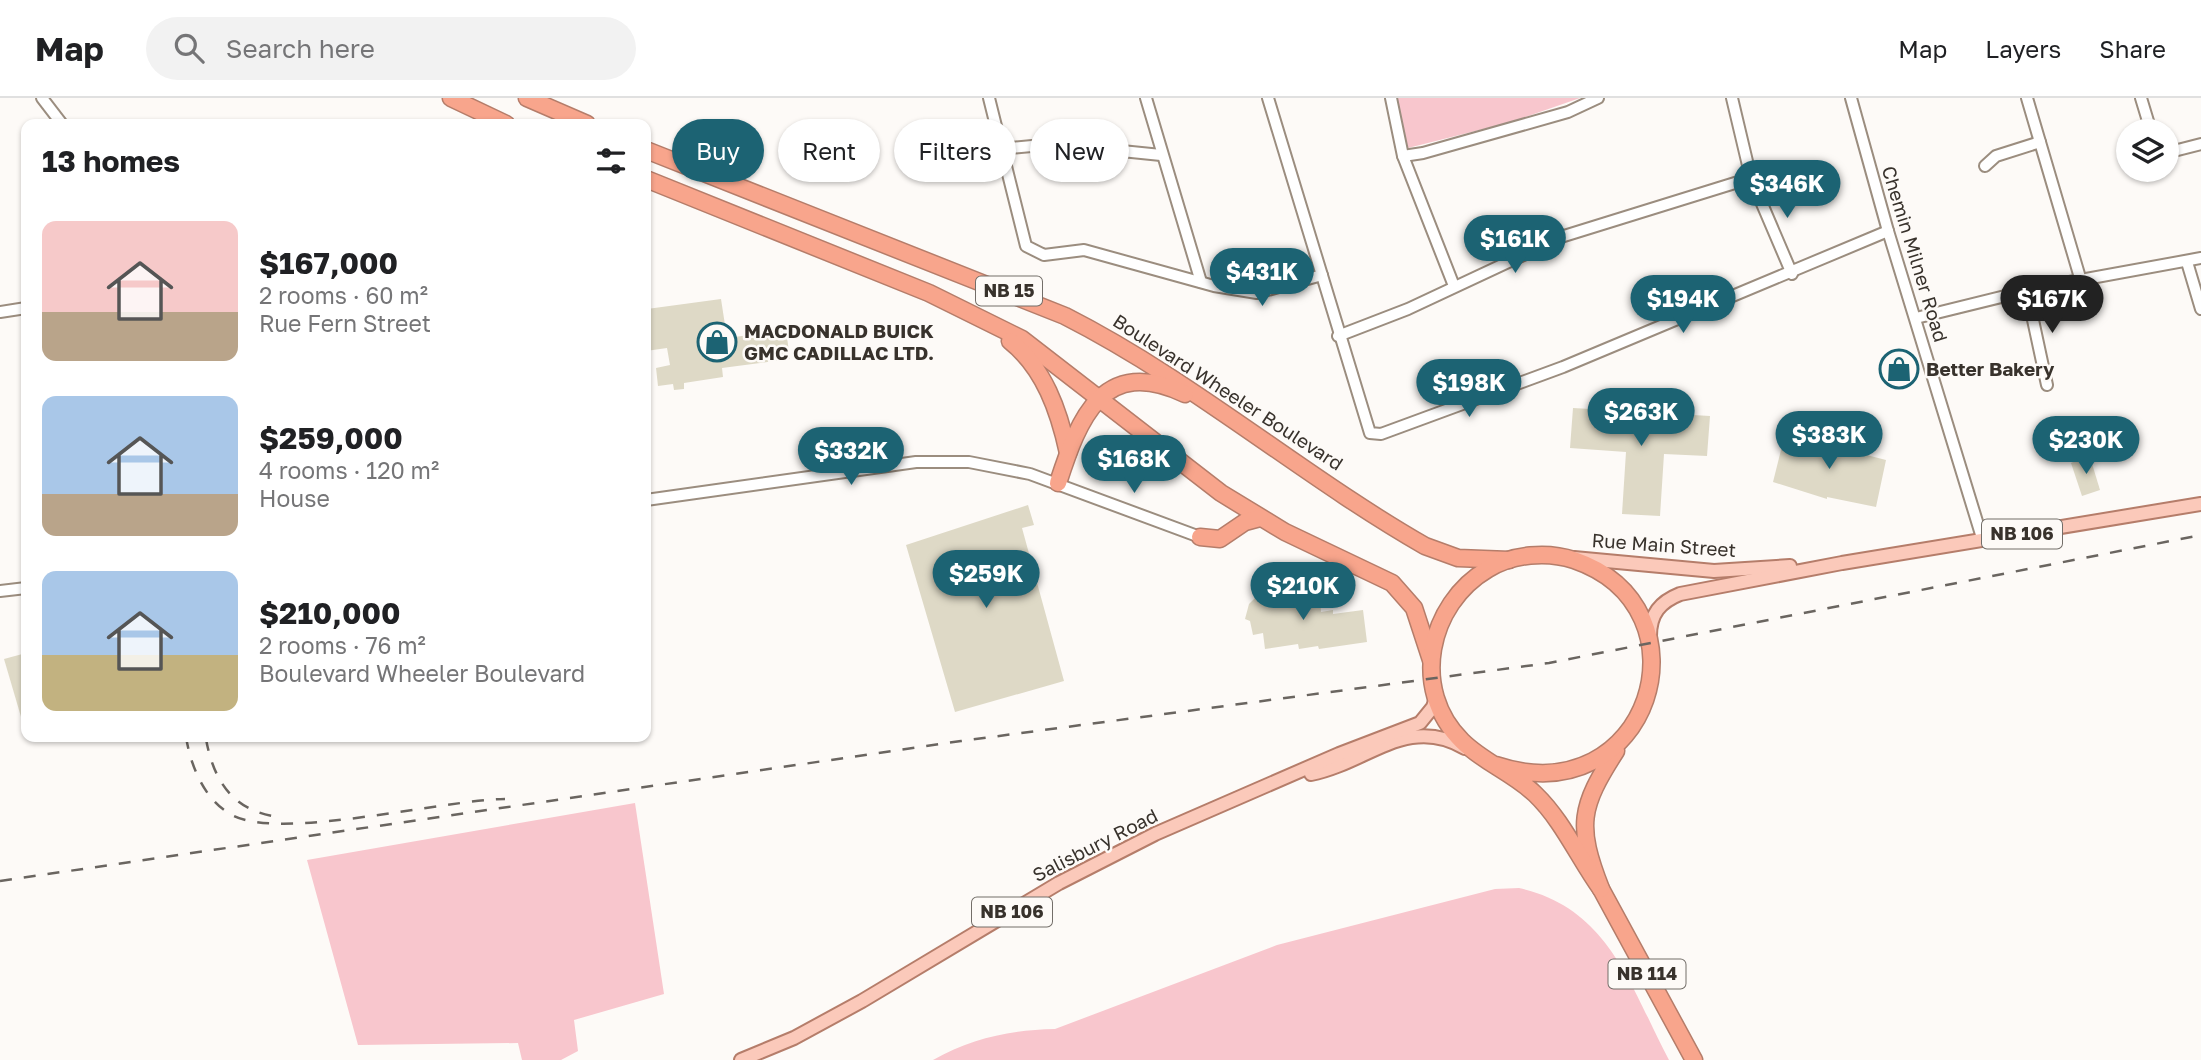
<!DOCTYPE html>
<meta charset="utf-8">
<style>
body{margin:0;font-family:"Golos Text",sans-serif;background:#f2f2f2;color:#202124;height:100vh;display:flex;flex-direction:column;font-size:26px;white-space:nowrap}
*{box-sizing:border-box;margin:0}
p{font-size:23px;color:#757577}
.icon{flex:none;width:38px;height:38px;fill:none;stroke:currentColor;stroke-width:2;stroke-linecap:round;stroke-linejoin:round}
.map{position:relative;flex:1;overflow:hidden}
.sheet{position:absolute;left:21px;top:21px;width:630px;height:623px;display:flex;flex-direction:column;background:#fff;border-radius:14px;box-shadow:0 2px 5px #0004}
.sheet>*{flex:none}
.hud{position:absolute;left:672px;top:21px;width:665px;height:63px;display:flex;gap:14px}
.controls{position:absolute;left:2116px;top:21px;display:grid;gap:14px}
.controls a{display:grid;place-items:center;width:63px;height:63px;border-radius:50%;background:#fff;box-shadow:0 2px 5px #0004;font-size:35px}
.price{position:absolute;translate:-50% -60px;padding:0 16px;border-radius:24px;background:#1c6373;color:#fff;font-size:23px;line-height:46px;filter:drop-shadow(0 2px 4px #0008)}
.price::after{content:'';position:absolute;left:50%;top:42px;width:21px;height:16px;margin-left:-10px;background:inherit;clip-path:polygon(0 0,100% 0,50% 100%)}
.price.selected{background:#222;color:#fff}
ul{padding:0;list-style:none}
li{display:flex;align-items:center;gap:21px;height:175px;padding:0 21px}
li span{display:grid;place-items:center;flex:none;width:196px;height:140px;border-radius:14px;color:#555}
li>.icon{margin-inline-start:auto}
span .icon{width:84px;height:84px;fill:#fffc;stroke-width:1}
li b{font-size:30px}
h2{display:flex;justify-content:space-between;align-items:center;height:84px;padding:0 21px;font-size:30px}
.pill{padding:0 24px;border-radius:32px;background:#fff;box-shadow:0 2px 5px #0004;font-size:24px;line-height:63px}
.pill.selected{background:#1c6373;color:#fff}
header{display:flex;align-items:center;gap:42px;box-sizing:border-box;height:98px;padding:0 35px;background:#fff;border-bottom:2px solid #e0e0e0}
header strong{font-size:33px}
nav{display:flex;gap:38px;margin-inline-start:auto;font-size:24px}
.search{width:490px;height:63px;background:#f2f2f2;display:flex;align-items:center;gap:18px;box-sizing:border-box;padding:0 24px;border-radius:38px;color:#757577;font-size:26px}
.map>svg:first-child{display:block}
.green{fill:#f8c6cd}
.building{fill:#ded9c6}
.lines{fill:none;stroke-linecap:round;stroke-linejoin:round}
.minor-casing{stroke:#9b8d7f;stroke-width:14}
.major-casing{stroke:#b57d6a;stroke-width:16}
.highway-casing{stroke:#b57d6a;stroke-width:19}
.minor{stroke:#fff;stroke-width:10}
.major{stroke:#fbc9ba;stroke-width:12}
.highway{stroke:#f8a58c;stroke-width:16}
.rail{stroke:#6a6560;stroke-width:2.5;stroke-dasharray:12 12;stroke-linecap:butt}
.labels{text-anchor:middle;stroke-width:5;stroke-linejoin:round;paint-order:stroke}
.shield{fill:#fdfaf7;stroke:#736e69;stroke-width:2}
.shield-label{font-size:18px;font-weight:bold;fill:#38322c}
.street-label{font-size:19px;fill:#38322c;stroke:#fdfaf7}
.poi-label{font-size:19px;font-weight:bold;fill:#38322c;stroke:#fdfaf7;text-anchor:start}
</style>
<header>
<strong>Map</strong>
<div class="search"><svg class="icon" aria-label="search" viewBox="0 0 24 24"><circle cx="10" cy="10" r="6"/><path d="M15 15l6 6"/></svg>Search here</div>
<nav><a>Map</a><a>Layers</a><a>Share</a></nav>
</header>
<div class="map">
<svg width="2201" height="962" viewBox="0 0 2201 962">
<rect width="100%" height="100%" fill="#fdfaf7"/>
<g class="green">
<path d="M1397,0h183l-69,24 -103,26z"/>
<path d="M635,705l29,191 -90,26 4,31 -17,9h-39l-4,-17 -160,2 -51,-185z"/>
<path d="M1519,790c90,20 111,98 150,172h-736c39,-22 78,-30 122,-31l222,-84 218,-56z"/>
</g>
<g class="building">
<path d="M721,201l6,39 59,-8 4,29 -68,9 1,9 -39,6v6l-10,1 -1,-6 -15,2 -2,-18 14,-3 -3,-17 -21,3 1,-42z"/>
<path d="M1573,310l137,8 -3,40 -43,-2 -4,62 -38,-2 4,-62 -56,-4z"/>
<path d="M1785,336l101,26 -10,47 -49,-10v2l-54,-17z"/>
<path d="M2086,358l4,1 10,33 -18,6 -11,-33z"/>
<path d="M1028,407l6,20 -12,3 42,153 -109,31 -49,-167z"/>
<path d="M1267,488l7,9 23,-5 23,6 1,16 12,-2v4l30,-4 4,32 -48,7 -1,-3 -19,3 -1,-5 -33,5 -2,-16 -10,2 -3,-14 -5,-2 4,-15z"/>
<path d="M26,555v74h-2l-20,-68z"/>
</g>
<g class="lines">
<defs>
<g id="minor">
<path d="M42,0l20,26"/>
<path d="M989,0l37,148 18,9 40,-5 130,36 43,7 65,-18"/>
<path d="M1146,0l55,184"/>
<path d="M1268,0l102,335 11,1 182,-67 325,-136"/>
<path d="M1391,0l12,58 51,130"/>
<path d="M1732,0l19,80 41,96"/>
<path d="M1851,0l37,133 95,310"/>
<path d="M2027,0l54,183"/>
<path d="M2141,0l10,33"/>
<path d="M999,51l54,-5 108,11"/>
<path d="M2166,55l35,-9"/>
<path d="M1403,58l20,-3 145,-41 30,-14"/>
<path d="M1985,68l11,-10 44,-14"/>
<path d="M2187,164l14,47"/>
<path d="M2027,194l20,93"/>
<path d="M0,214l26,-4"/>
<path d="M1916,220l126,-31 159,-29"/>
<path d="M1338,238l70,-27 156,-73 187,-58"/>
<path d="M646,402l270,-38h53l61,12 170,63"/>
<path d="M0,493l26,-3"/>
</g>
<g id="major">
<path d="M1574,460l140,13 76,-5"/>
<path d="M1650,538c0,-22 10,-34 30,-42l162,-31 359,-59"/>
<path d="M1311,676c56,-11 96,-60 154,-26"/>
<path d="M741,962l53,-22 68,-37 197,-118 96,-49 184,-80 81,-31 13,-16 3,-9"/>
</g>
<g id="highway">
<path d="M451,0l55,26"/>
<path d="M527,0l60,26"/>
<path d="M646,52l419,166c128,65 236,159 360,230l33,12 51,2"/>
<path d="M646,81l283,114 93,46 199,154 64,39 107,51 22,25 17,52"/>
<path d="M1010,243c34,27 49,70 58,112"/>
<path d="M1058,385c21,-65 45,-128 127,-89"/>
<path d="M1200,439l20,2 25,-17 15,-4"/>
<path d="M1616,653c-36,56 -40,74 -15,138l93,171"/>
<path d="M1496,667c154,51 218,-157 78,-205 -27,-9 -61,-6 -86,9 -60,35 -78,121 -26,172 21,21 51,32 73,53 28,27 43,63 66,95"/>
</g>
</defs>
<use href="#minor" class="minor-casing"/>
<use href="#major" class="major-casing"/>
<use href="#highway" class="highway-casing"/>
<use href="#minor" class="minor"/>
<use href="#major" class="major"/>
<use href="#highway" class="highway"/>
<g class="rail">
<path d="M186,639c5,30 19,65 48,79 50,24 208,-16 271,-17"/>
<path d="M206,641c7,39 25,70 67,77"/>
<path d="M0,783l961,-140 588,-78 652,-128"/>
</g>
</g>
<defs>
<symbol id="shop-ring" viewBox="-11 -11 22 22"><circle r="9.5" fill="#fdfaf7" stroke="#1c6373" stroke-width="1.5"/><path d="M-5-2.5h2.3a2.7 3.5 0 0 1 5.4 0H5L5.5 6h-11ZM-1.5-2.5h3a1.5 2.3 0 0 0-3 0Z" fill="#1c6373"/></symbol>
</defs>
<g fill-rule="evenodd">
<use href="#shop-ring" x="695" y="222" width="44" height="44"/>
<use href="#shop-ring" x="1877" y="249" width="44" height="44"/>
</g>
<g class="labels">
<g class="shield">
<rect x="976" y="178.5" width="66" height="29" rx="5"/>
<rect x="1982" y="421.5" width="80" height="29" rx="5"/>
<rect x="972" y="799.5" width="80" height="29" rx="5"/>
<rect x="1608.5" y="861.5" width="77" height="29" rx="5"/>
</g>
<g class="shield-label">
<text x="1009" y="199">NB 15</text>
<text x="2022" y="442">NB 106</text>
<text x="1012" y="820">NB 106</text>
<text x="1647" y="882">NB 114</text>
</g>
<g class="street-label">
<text transform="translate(1915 156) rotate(73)" y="7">Chemin Milner Road</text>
<text transform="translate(1228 294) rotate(33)" y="7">Boulevard Wheeler Boulevard</text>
<text transform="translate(1664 447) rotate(4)" y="7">Rue Main Street</text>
<text transform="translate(1095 747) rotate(-27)" y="7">Salisbury Road</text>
</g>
<g class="poi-label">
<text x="744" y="240">MACDONALD BUICK<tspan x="744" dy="22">GMC CADILLAC LTD.</tspan></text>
<text x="1926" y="278">Better Bakery</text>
</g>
</g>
</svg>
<div class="controls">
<a><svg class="icon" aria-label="layers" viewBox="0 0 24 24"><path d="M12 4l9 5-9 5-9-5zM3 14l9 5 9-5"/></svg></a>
</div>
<b class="price" style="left:1787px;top:122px">$346K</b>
<b class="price" style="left:1515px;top:177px">$161K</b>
<b class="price" style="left:1262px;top:210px">$431K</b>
<b class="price" style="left:1683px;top:237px">$194K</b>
<b class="price selected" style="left:2052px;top:237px">$167K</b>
<b class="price" style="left:1469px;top:321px">$198K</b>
<b class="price" style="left:1641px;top:350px">$263K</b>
<b class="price" style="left:1829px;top:373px">$383K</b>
<b class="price" style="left:2086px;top:378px">$230K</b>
<b class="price" style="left:851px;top:389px">$332K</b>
<b class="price" style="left:1134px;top:397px">$168K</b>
<b class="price" style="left:986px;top:512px">$259K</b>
<b class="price" style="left:1303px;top:524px">$210K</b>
<div class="hud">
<a class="pill selected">Buy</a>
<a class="pill">Rent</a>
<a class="pill">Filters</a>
<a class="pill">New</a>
</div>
<section class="sheet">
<h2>13 homes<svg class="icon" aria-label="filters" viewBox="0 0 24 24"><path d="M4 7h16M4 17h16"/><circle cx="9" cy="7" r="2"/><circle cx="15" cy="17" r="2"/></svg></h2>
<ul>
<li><span style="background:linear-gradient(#f6c9c9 65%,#b9a48a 0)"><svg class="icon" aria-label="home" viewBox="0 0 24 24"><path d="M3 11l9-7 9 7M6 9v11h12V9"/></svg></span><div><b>$167,000</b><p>2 rooms · 60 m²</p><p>Rue Fern Street</p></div></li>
<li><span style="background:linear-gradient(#a9c7e8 70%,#b9a48a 0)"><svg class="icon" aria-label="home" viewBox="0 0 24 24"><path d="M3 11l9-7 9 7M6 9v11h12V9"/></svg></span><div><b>$259,000</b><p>4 rooms · 120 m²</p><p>House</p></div></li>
<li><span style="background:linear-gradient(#a9c7e8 60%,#c2b280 0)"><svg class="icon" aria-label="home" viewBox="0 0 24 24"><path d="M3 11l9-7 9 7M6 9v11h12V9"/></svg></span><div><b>$210,000</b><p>2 rooms · 76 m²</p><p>Boulevard Wheeler Boulevard</p></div></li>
</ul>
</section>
</div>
